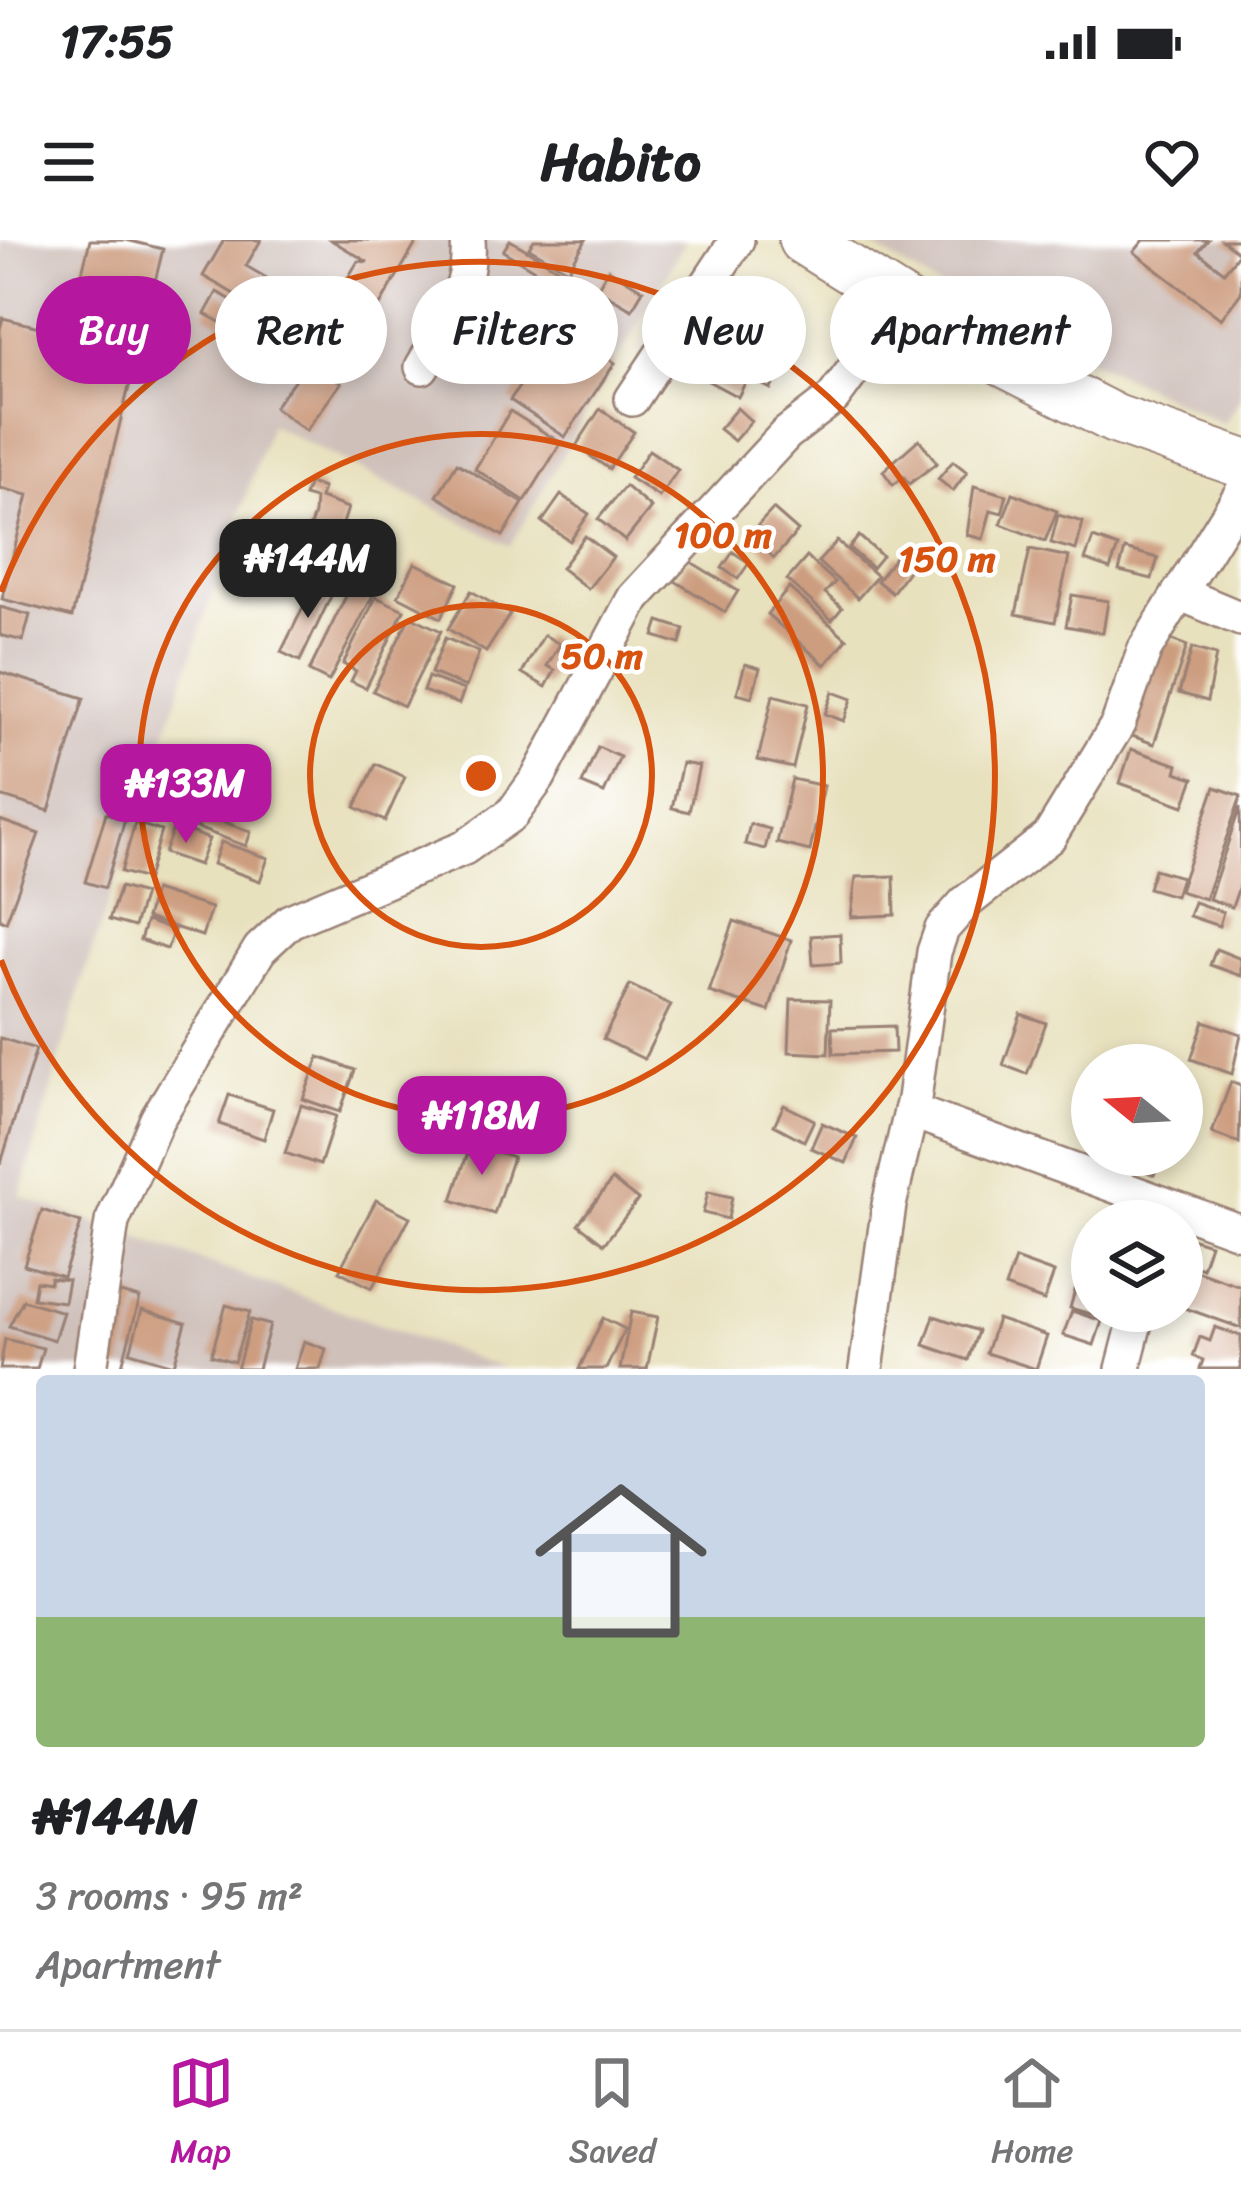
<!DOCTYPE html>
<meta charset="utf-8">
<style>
body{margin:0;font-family:Sriracha,sans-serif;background:#f6f6f6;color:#202124;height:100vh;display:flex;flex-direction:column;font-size:45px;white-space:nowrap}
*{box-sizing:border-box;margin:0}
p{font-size:39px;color:#757577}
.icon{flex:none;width:66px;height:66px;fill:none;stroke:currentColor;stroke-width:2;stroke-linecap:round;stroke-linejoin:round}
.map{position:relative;height:1129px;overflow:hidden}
.details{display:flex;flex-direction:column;background:#fff;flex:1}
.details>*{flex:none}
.top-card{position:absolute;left:36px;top:36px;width:1170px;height:108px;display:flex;gap:24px}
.needle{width:78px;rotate:288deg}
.controls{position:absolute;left:1071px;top:804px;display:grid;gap:24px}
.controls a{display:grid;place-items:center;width:132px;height:132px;border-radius:50%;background:#fff;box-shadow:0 6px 18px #0003;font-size:60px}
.price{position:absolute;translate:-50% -102px;padding:0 27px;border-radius:24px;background:#b5179e;color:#fff;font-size:39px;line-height:78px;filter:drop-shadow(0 3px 6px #0008)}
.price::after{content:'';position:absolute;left:50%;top:72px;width:36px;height:27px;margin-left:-18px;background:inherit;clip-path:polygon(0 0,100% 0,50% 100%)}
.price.on{background:#222;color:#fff}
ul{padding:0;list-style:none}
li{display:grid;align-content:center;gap:24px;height:636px;padding:0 36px}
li+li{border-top:3px solid #e0e0e0}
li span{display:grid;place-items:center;height:372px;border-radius:12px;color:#555}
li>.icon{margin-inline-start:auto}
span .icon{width:216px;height:216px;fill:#fffc;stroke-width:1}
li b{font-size:51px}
.tag{padding:0 42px;border-radius:54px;background:#fff;box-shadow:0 6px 18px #0003;font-size:42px;line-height:108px}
.tag.on{background:#b5179e;color:#fff}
.status{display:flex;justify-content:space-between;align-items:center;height:84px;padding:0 60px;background:#fff;direction:ltr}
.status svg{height:33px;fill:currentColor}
header{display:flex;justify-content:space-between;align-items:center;height:156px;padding:0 36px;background:#fff;font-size:54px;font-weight:800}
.dock{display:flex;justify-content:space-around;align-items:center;height:168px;border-top:3px solid #e0e0e0;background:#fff;font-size:33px;color:#757577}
.dock a{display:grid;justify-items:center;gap:6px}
.dock .on{color:#b5179e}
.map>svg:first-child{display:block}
.industrial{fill:#cfc0ba}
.building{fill:#cd9d80}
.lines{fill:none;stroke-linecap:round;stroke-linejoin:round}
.minor-casing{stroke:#998074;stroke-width:38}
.highway-casing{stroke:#998074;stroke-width:52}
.minor{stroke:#fff;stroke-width:33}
.highway{stroke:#fff;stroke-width:48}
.ring{fill:none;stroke:#d8530f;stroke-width:6}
.centre{fill:#d8530f;stroke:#fff;stroke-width:6}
.ring-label{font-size:36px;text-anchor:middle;font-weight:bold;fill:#d8530f;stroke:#fff;stroke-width:9;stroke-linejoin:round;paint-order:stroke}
</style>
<div class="status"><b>17:55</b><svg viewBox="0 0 49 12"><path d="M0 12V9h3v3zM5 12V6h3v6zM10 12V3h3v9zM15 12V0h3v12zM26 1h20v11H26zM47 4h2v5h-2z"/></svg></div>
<header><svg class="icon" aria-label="menu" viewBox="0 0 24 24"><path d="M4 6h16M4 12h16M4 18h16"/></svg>Habito<svg class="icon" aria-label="heart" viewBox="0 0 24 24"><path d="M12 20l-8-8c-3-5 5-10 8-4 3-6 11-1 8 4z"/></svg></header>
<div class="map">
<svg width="1241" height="1129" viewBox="0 0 1241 1129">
<rect width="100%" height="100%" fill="#fff"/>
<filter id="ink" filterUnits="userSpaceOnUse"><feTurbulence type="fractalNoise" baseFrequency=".00833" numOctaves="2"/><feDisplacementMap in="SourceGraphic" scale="24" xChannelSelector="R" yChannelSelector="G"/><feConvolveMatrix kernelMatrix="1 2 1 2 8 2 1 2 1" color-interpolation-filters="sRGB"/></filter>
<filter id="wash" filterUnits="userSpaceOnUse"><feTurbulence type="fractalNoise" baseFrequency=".004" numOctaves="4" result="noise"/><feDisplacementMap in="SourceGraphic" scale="48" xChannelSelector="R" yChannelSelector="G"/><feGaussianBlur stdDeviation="2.7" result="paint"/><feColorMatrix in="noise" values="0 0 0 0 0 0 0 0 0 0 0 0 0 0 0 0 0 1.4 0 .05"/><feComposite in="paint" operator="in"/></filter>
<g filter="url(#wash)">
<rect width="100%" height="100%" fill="#e8e1be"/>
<g class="industrial">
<path d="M0,0h686l-176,306 -240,-122 -185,548 -65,224 485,173h-505z"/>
<path d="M862,0h379v157l-18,27 -286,-138z"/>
</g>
<g id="blocks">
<g class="building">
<path d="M90,0h36l37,9 -91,368 -70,-18 26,-104 -28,-7v-159l3,-11 64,16z"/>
<path d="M224,0h37l-15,26 81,47 31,-52 10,1 -37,-22h87l-70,120 -145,-84z"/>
<path d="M510,0l55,33 -7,11 -55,-33z"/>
<path d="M534,0h52l-18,30 -39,-22z"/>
<path d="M1144,0h64l-10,12 26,20 15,-19 -17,-13h19v53l-20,26 -87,-67z"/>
<path d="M608,29l35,21 -11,19 -35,-20z"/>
<path d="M217,52l62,34 -12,22 -62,-34z"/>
<path d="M560,86l55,37 -50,74 -55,-37z"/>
<path d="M709,112l41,21 -12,24 -41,-22z"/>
<path d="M310,119l31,24 -35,48 -32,-24z"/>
<path d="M762,121l18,9 -9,19 -18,-9z"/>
<path d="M737,168l14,13 -17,20 -15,-12z"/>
<path d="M600,169l34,23 -25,37 -33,-23z"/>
<path d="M510,171l51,32 -36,58 -50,-32z"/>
<path d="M919,199l18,24 -28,21 -5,-7 -11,8 -10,-14z"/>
<path d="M649,210l29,20 -19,27 -29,-19z"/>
<path d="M953,221l14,11 -14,19 -15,-12z"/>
<path d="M457,223l66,40 -20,33 -66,-40z"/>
<path d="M309,243l14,5 -3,10 28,10 -19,60 -8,-3 -4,10 -21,-7 18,-54 1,-15 -11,-3z"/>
<path d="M625,246l26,22 -26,33 -27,-22z"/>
<path d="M974,246l33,9 -5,18 -11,-3 -8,29 -16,-4z"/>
<path d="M1013,253l44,18 -12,30 -44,-17z"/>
<path d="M561,255l28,19 -19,27 -28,-19z"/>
<path d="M773,269l25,22 -24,27 -25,-23z"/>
<path d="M1058,275l25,7 -7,28 -25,-7z"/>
<path d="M585,296l28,21 -25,32 -27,-21z"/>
<path d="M859,296l23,20 -10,12 -23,-20z"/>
<path d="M1093,298l25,9 -8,22 -25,-9z"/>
<path d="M837,301l40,35 -19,22 -40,-36z"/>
<path d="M1030,309l39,8 -14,65 -39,-8z"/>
<path d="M1125,309l33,9 -6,21 -33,-8z"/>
<path d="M733,312l16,11 -11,16 -16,-11z"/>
<path d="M897,314l15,11 -20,28 -15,-12z"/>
<path d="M807,317l28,25 -10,11 17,15 -10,12 -45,-40z"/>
<path d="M688,320l50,31 -13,21 -50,-31z"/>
<path d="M415,323l43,21 -17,34 -43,-22z"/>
<path d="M316,341l18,9 -34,71 -19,-9z"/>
<path d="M353,342l21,11 -45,88 -20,-10z"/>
<path d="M789,348l58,51 -22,26 -58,-51z"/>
<path d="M471,351l39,23 -24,38 -38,-23z"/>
<path d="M1072,355l36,6 -5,32 -37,-7z"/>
<path d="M376,357l28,13 -38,78 -15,-7 5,-10 -13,-7z"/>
<path d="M0,367l30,8 -7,26 -23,-6z"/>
<path d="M410,376l31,15 -37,75 -31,-15z"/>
<path d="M659,381l25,8 -4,15 -26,-8z"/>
<path d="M544,395l16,9 -13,22 8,4 -9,17 -24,-14z"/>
<path d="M1164,397l23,9 -33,98 -27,-10z"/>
<path d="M445,398l34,14 -13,35 -35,-14z"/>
<path d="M1192,408l24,7 -9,46 -28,-8z"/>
<path d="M745,424l15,4 -8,29 -15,-4z"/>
<path d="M0,432l84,26 -35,113 -49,-15z"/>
<path d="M428,437l36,13 -5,14 -36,-13z"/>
<path d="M833,452l19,7 -8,22 -19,-7z"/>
<path d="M773,455l35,9 -15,64 -35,-8z"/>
<path d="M598,507l22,10 -16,36 -22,-9z"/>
<path d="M1131,509l47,16 -2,7 18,6 -10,28 -64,-23z"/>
<path d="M682,523l17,3 -10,46 -17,-4z"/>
<path d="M376,524l29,13 -20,44 -30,-14z"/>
<path d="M231,539l12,6 -15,27 -12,-7z"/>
<path d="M792,539l32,7 -14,65 -33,-8z"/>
<path d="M1215,547l26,9 -36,103 -26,-8z"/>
<path d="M1240,567l1,74 -9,26 -23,-8z"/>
<path d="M106,573l19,6 -20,69 -20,-6z"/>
<path d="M202,574l49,18 -5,14 -49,-18z"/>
<path d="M0,580l39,14 -33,88 -6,-3z"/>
<path d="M135,583l26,8 -14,48 -26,-7z"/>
<path d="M750,584l20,5 -5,20 -20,-5z"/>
<path d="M174,586l35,13 -10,26 -35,-12z"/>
<path d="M221,602l47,16 -8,23 -47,-17z"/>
<path d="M1154,629l27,8 -6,19 -27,-8z"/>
<path d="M894,636l1,39 -44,2 5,-40z"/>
<path d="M120,647l24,7 -10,33 -25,-7z"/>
<path d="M154,650l57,18 -9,28 -56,-18z"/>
<path d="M1194,662l29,10 -4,14 -30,-10z"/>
<path d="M146,681l28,9 -7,19 -27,-9z"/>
<path d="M734,681l57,19 -22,71 -60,-19z"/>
<path d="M840,694l1,29 -28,2 -2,-29z"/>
<path d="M1216,709l25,10v17l-31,-11z"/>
<path d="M630,745l41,20 -27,54 -41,-20z"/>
<path d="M791,759l39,1 -2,54 -39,-2z"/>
<path d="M1021,774l25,9 -19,51 -24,-9z"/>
<path d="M1204,781l37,13 -9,40 -41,-15z"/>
<path d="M894,786l1,26 -62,2 -1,-26z"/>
<path d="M0,798l36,11 -35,114h-1z"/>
<path d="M319,817l36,13 -15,42 -37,-13z"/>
<path d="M1231,842l10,4 -2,57 -27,-10z"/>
<path d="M229,855l44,14 -9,30 -45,-15z"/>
<path d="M301,865l35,11 -16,49 -35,-12z"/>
<path d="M784,865l30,15 -10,21 -30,-16z"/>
<path d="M822,883l35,15 -11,25 -35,-15z"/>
<path d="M471,903l42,14 -19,57 -42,-14z"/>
<path d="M1125,915h38l-9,20 -32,-14z"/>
<path d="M612,940l26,20 -34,44 -26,-20z"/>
<path d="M708,952l24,5 -4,22 -25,-6z"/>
<path d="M376,960l34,17 -38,71 -33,-17z"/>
<path d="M42,970l39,13 -18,54 -39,-12z"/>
<path d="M1187,997l23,7 -8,24 -20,-7z"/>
<path d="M1015,1019l39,14 -10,28 -39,-14z"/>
<path d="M1189,1028l52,18v42l-59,-21z"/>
<path d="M50,1038l18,2 -4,22 -31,-4 3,-17 14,2z"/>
<path d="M1076,1047l16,4v20h30l-3,11 -49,-14z"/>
<path d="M120,1053l20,5 -19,71h-22z"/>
<path d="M23,1060l40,12 -9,28 -45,-14z"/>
<path d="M226,1065l24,7 -16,50 -23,-7z"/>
<path d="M142,1070l44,13 -12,42 -44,-13z"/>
<path d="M1072,1071l30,10 -8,24 -31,-10z"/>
<path d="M631,1072l27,5 -11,52h-27z"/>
<path d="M934,1076l44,15 -10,29 -44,-15z"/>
<path d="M603,1078l22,11 -19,40h-27z"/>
<path d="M997,1079l50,17 -11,33 -50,-16z"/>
<path d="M251,1080l19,5 -12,44h-21z"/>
<path d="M1215,1087l26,9v33h-41l3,-9 -10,-4 7,-19 10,4z"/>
<path d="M5,1099l38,9 -6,21h-37z"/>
<path d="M304,1101l22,8 -6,20h-25z"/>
</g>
</g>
</g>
<g filter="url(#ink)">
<use href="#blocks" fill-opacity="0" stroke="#998074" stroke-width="3"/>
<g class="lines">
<defs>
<g id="minor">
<path d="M422,127c24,-41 50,-78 46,-127"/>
<path d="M632,159l105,-159"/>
<path d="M1179,353l62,26"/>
<path d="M911,871l330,121"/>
<path d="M90,1129l22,-147 45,-103 103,-170 30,-28 174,-73 48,-34 26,-36 96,-180 152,-164 47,-36 69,-94"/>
<path d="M866,1129l23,-164 25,-106 20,-147 8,-23 23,-26 84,-66 69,-113 27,-75 96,-155"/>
<path d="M1123,1129l15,-58"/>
</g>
<path id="highway" d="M803,0l169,106 143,73 126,44"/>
</defs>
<use href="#minor" class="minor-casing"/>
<use href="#highway" class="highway-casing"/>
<use href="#minor" class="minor"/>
<use href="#highway" class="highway"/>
</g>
</g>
<g class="ring">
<circle cx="481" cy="536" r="171"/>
<circle cx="481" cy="536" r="342"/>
<path d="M1 352A514 514 0 1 1 1 720"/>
</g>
<circle cx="481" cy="536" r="18" class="centre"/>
<g class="ring-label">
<text x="723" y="307">100 m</text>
<text x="947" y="331">150 m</text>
<text x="602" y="428">50 m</text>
</g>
</svg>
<div class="controls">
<a><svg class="needle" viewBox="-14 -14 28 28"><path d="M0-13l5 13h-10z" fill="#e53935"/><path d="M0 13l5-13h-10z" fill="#757577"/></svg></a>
<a><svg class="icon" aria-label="layers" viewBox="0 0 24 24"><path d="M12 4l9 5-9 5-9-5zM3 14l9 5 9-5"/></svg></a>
</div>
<b class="price on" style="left:308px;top:381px">₦144M</b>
<b class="price" style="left:186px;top:606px">₦133M</b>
<b class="price" style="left:482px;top:938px">₦118M</b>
<div class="top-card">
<a class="tag on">Buy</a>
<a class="tag">Rent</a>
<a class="tag">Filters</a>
<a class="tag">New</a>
<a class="tag">Apartment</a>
</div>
</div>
<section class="details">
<ul>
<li><span style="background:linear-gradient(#c9d6e8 65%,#8fb573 0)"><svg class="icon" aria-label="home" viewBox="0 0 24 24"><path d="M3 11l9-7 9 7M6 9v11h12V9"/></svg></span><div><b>₦144M</b><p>3 rooms · 95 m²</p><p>Apartment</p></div></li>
</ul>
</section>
<nav class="dock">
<a class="on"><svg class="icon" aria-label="map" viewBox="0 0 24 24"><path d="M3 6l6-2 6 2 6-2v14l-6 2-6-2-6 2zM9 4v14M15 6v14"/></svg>Map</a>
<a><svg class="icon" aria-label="saved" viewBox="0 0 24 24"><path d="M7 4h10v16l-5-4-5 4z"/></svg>Saved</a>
<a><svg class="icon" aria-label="home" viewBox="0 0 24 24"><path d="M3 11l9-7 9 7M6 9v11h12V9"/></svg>Home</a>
</nav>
